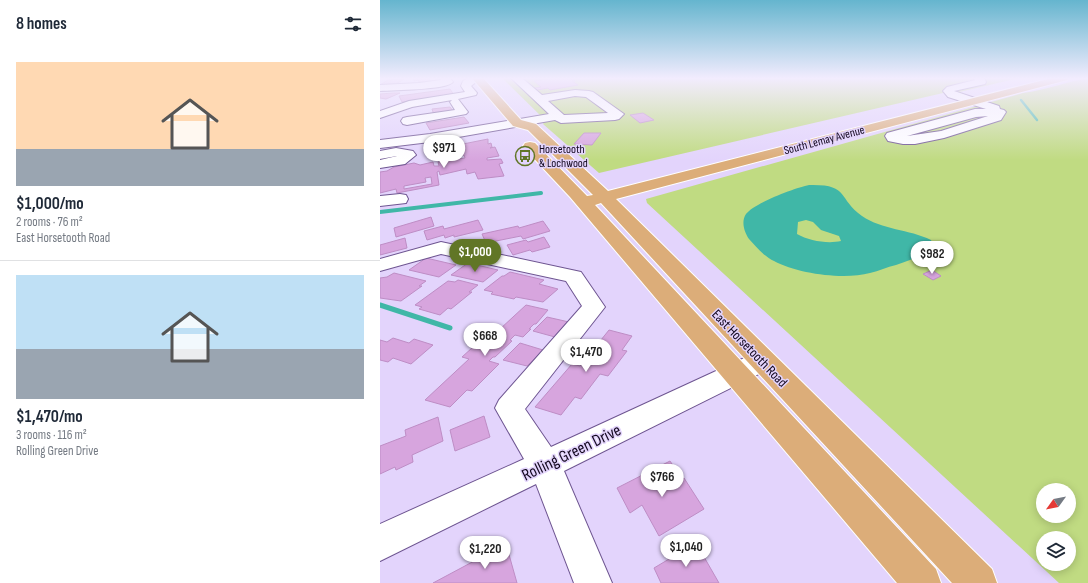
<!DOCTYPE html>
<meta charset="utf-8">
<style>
body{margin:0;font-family:"Sofia Sans Condensed",sans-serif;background:#f2f2f3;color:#1f2937;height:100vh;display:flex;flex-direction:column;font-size:15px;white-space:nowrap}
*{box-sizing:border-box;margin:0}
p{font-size:13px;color:#747a83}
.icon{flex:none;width:22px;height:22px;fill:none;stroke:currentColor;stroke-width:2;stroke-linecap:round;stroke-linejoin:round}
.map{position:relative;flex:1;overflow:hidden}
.sheet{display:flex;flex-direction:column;background:#fff;width:380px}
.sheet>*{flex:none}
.needle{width:26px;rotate:237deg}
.fabs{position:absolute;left:656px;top:483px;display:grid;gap:8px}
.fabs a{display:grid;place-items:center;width:40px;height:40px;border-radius:50%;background:#fff;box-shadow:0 2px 10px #0003;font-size:20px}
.price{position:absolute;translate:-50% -34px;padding:0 9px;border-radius:14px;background:#fff;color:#222;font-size:13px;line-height:26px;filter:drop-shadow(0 1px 2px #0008)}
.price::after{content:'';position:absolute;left:50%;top:24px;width:12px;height:9px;margin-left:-6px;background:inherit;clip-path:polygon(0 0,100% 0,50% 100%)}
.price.active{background:#617626;color:#fff}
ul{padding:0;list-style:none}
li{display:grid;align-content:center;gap:8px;height:212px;padding:0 16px}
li+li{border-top:1px solid #e0e1e3}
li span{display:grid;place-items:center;height:124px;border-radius:0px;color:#555}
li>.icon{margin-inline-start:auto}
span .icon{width:72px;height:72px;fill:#fffc;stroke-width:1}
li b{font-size:17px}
h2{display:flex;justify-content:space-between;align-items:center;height:48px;padding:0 16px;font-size:17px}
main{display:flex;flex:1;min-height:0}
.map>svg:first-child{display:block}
.green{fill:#c0db82;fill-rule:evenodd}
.water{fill:#40b7a7;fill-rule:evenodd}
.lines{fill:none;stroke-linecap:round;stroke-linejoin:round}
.stream-far2{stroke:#40b7a7;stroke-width:2.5}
.stream-far1{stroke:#40b7a7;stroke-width:4}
.stream{stroke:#40b7a7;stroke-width:5}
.building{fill:#d7a5de;stroke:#be8dc5;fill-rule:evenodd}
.minor-casing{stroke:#6e5591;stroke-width:2}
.major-casing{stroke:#fff;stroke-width:2}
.minor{fill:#fff;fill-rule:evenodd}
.major{fill:#dcad79;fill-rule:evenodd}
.labels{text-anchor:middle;stroke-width:3;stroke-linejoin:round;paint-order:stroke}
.far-street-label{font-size:12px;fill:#12071e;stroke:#e3d4fc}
.far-poi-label{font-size:12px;fill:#12071e;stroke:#e3d4fc;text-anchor:start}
.street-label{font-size:14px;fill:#12071e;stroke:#e3d4fc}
.near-street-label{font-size:17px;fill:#12071e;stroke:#e3d4fc}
</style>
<main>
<section class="sheet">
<h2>8 homes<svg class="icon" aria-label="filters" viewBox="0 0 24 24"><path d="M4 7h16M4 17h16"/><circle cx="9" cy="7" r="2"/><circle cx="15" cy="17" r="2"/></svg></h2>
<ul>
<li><span style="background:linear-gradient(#ffd9b3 70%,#9aa5b1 0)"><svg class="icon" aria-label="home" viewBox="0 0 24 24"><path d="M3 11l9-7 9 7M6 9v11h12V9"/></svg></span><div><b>$1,000/mo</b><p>2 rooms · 76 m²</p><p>East Horsetooth Road</p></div></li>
<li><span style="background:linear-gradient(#bfe0f5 60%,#9aa5b1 0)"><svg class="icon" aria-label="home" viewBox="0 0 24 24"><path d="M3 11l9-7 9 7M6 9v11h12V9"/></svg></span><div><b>$1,470/mo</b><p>3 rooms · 116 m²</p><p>Rolling Green Drive</p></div></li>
</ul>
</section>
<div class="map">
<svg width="708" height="583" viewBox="0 0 708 583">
<rect width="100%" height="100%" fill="#e3d4fc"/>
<g class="green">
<path d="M122,78h517l-64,15h-12l-344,80 -56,-49 2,-4z"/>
<path d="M708,78v505h-29l-412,-380 -1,-4 377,-106c22,-3 43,-11 65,-15zM663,490h26v26h-26zM663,538h26v26h-26z"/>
</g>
<path class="water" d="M429,185c41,-1 28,13 53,31 20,14 47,13 69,24l3,7c-12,9 -24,13 -38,18 -9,2 -17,6 -26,8 -26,7 -72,1 -96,-12 -9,-4 -18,-14 -25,-22 -5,-7 -8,-18 -3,-25 8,-11 49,-26 63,-29zM426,220l7,2 8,8 18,6 2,5c-13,3 -32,0 -44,-7l1,-12z"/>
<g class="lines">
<path class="stream-far2" d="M641,100l16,20"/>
<path class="stream-far1" d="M0,212l161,-19"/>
<path class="stream" d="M0,305l70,23"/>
</g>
<g class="building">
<path d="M33,78h16l1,3 -11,1 -1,-2 -4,1z"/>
<path d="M175,78h19l-1,1 2,2h-3l6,4 -28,5 -2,-2 -11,2 -2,-2 6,-1 -7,-6z"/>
<path d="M24,79l-6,4 -18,2 8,-5z"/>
<path d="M70,89l4,6 -52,7 -3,-6z"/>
<path d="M13,93h7l-14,6 -6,-1v-4z"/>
<path d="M70,107l4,5 -20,3 -2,-6z"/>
<path d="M263,113l11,7 -14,3 -10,-8z"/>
<path d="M84,117l5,6 -39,7 -4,-7z"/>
<path d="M204,133h17l-9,12 -18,-1z"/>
<path d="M108,139v5l3,-1 1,4 -2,1 5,-1 4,9 -12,2v2l14,-1 2,4 -4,1 5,12 -26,3 -3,-7 -8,2 -1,-5 -26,6 -1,-4 -2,1 2,13 -42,8 -1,-4 -16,4v-21l7,-1 7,-4 20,-4 6,2 13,-3 1,4h5l-1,-4 27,-4 -1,-3 -8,2 -2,-6 10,-2 -1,-5zM51,177l1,7 -28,5v-3l22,-4 -1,-4z"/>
<path d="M51,217l3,9 -38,11 -2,-9z"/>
<path d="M98,220l5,10 -29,7v-2l-9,3 -1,-3 -17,5 -3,-9 19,-5 1,3z"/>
<path d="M163,221l7,10 -27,8 -2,-3 -35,7 -4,-9 36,-8 1,2z"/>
<path d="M164,237l6,10 -18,5 -2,-2 -17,5 -6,-10 19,-5 2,2z"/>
<path d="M25,238l2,10 -27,7v-10z"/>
<path d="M46,258l30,7 -17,12 -30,-7z"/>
<path d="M88,263l30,7 -15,12 -32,-7z"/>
<path d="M552,270l9,6 -8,4 -10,-6z"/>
<path d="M130,272l34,8 -5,4 19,5 -15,13 -27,-5 -2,2 -23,-5 2,-2 -9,-2 18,-14h2z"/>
<path d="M14,273l32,8 -7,5h3l-21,15 -21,-3v-20l7,-1z"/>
<path d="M78,280l20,5 -9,7h3l-21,17 -3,-1 -8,7 -21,-6 3,-2 -7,-2 33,-24 7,1z"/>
<path d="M146,305l22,5 -12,14h-2l-5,5h2l-8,8 -8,-2 -5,5 2,1 -17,16h-2l-4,4 10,3 -27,27 -5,-1 -17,17 -25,-7 44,-41 -7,-2 32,-29 6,1z"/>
<path d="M167,317l22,5 -14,15 -22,-6z"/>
<path d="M229,330l23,6 -10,14 5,1 -19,25 -8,-2 -19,25 -6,-2 -14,18 -26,-8 37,-43 8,2z"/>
<path d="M13,338l16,5 5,-4 19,6 -22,19 -18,-6 -5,4 -8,-2v-20l7,2z"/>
<path d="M140,343l23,7 -16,16 -24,-6z"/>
<path d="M104,416l6,21 -35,14 -5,-21z"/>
<path d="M58,417l5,24 -31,14 1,7 -17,8 -1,-3 -15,7v-28l26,-10 -1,-6z"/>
<path d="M290,461l12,18 2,-1 20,31 -45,27 -17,-31 -12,8 -13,-25z"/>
<path d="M316,543l23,40h-58l-7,-15z"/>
<path d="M126,544l11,39h-84z"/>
</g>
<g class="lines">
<defs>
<g id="minor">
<path d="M60,78h10l3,4c-7,8 -60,8 -73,9v-6l39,-2 22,-3z"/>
<path d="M88,78h13l-10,8 6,7 -1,2 -18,4 10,13 -2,2 -59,11 -4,-1 -2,-3 2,-3 4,-1 48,-7 -5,-8 2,-2 -40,7 -32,11v-7l29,-10 56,-9 -4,-6 2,-5z"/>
<path d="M131,78h11l20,17 33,-5 14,1 4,1 31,22 -5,5 -4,1 -54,3 -6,-3 -125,22 -50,6v-8l50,-6 119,-20zM195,96l11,1 22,16 -44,2 -16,-14z"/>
<path d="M594,78h10l2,4 -1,2 -31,7 45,15 1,3 4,1 2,2 -5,8 -57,18 -29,6h-12l-15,-3 -3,-5 2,-3 88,-24h11l-38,-12 -5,-6 4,-4 28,-7zM608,116l-47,15 -34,5 69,-19z"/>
<path d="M16,148l17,3 3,4 -11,9 -25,4v-8l17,-4 -17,3v-8z"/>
<path d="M20,194l6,1 2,4 -2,4 -26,3v-10z"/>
<path d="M61,242l140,30 24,35 -80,102 26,38 202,-93 9,-2 9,2 4,7 -4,7 -207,103 48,112h-38l-38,-99 -156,77v-37l144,-65 -29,-51 4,-8 83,-94 -16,-25 -125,-27 -61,17v-12z"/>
</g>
<path id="major" d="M92,78h11l38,42 15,4 72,67 444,-113h17l-2,2 -451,119 376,370 5,14h-45l-351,-380 -6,2 341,364 5,14h-44l-327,-386 -45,-48 -2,-3 2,-3 5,-1 5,1 52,53 6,-1 -65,-65 -15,-4z"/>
</defs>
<use href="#minor" class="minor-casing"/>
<use href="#major" class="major-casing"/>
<use href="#minor" class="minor"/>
<use href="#major" class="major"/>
</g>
<linearGradient id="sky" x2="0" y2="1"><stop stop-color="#65b5ce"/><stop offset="0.49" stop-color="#f2ecfe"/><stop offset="1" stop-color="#f2ecfe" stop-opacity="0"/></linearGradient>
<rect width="708" height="160" fill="url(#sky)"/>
<defs>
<symbol id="bus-ring" viewBox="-11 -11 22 22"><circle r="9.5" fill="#e3d4fc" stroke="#617626" stroke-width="1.5"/><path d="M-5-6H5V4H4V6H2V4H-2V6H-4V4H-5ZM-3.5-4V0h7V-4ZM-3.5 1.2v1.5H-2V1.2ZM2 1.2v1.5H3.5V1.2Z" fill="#617626"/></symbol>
</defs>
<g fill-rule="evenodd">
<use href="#bus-ring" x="134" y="145" width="22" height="22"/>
</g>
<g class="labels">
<g class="far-street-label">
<text transform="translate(444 140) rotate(-15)" y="4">South Lemay Avenue</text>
</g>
<g class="far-poi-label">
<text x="159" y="153">Horsetooth<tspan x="159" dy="14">&amp; Lochwood</tspan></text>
</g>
<g class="street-label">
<text transform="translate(370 348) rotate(46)" y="5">East Horsetooth Road</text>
</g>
<g class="near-street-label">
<text transform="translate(191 452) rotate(-26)" y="6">Rolling Green Drive</text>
</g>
</g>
</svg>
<div class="fabs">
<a><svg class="needle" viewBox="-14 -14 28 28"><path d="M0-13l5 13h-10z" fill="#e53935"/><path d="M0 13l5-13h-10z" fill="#747a83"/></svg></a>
<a><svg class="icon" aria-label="layers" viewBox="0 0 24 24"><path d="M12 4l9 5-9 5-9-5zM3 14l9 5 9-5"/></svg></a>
</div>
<b class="price" style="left:64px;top:169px">$971</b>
<b class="price active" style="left:95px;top:273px">$1,000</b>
<b class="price" style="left:552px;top:275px">$982</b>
<b class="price" style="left:105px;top:357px">$668</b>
<b class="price" style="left:206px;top:373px">$1,470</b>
<b class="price" style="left:282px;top:498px">$766</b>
<b class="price" style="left:306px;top:568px">$1,040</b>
<b class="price" style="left:105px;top:570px">$1,220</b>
</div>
</main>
